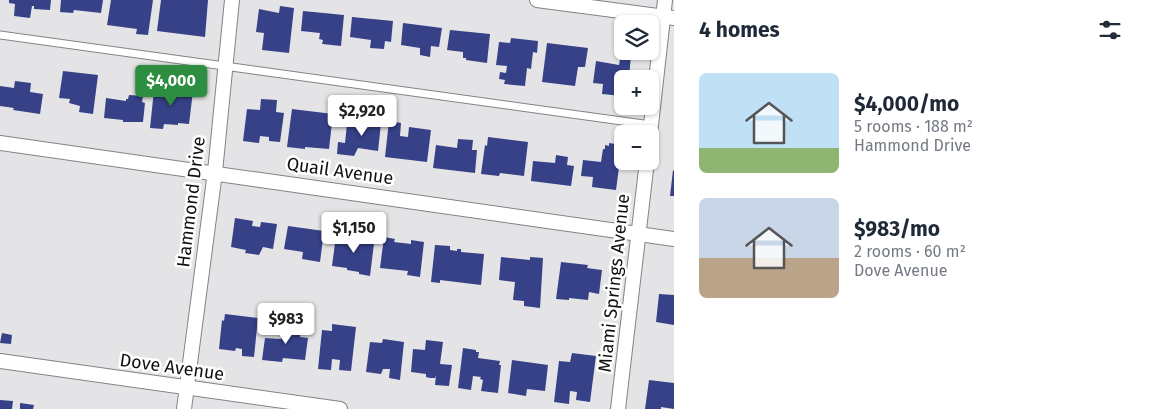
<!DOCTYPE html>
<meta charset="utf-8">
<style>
body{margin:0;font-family:"Fira Sans",sans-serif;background:#f2f2f3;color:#1f2937;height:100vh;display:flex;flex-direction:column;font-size:19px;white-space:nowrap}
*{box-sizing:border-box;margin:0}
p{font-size:16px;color:#747a83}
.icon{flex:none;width:28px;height:28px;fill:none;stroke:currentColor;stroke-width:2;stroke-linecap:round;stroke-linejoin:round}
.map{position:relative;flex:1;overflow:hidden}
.details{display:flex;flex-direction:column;background:#fff;width:475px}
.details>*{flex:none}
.controls{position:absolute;left:614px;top:15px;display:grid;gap:10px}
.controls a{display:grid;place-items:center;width:45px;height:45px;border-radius:8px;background:#fff;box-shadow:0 1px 4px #0004;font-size:25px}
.price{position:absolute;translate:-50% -42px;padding:0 11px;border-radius:5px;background:#fff;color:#222;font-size:16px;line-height:32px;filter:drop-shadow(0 1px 2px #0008)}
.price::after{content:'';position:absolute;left:50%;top:30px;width:15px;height:11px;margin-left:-8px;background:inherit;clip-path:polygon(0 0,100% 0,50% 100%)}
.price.on{background:#2d8d40;color:#fff}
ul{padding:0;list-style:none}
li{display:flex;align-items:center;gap:15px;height:125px;padding:0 25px}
li span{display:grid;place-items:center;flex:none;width:140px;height:100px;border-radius:8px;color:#555}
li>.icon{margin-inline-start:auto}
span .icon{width:60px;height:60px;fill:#fffc;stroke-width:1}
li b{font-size:21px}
h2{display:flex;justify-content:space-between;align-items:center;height:60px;padding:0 25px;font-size:21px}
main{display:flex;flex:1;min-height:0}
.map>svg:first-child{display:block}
.building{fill:#364188}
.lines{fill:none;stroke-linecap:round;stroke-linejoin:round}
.service-casing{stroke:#828386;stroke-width:9}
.minor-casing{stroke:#828386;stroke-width:16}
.service{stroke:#fff;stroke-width:7}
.minor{stroke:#fff;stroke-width:14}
.labels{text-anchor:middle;stroke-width:5;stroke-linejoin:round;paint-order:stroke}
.street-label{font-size:18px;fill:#101011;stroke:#fff}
</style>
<main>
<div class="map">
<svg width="674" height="409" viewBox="0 0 674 409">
<rect width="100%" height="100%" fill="#e4e4e7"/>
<g class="building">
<path d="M9,0h42l-1,10 -16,-1v-3h-2l-2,12 -16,-2 1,-12 -6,-1z"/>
<path d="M61,0h42l-2,13 -27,-3 -1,3 -13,-1z"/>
<path d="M111,0h42l-5,35 -12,-1 1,-5 -30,-4z"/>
<path d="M161,0h47l-3,37 -48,-6z"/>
<path d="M280,6l14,2 -5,45 -27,-3 2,-17 -8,-1 3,-23 20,4z"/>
<path d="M303,11l41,4 -3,31 -19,-2 1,-4 -4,-1 1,-6 -19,-2z"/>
<path d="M352,17l41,4 -2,21 -6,-1 -1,8 -14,-1 1,-8 -21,-3z"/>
<path d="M403,23l39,5 -3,19 -8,-1 -1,11 -10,-2v-7l-19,-3z"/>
<path d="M450,30l40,4 -3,29 -21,-3v-2h-3v-6l-16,-2z"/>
<path d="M511,38l27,3 -1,12 -4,-1 -2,17 -4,-1 -2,18 -21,-2 1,-4 -6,-1 1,-7 6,1 1,-7 -11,-1 3,-23 11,1z"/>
<path d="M547,43l41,5 -3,19h-7l-3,19 -33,-4z"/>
<path d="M621,53l10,1 -2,25h-7v17l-20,-2 1,-10 -10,-1 3,-22 23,4z"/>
<path d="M63,71l35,4 -5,39 -14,-2 1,-6 -11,-3 1,-4 -11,-1z"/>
<path d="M15,81l16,2 -1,9 13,2 -3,20 -27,-4 1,-2 -14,-2v-20l14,2z"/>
<path d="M165,85l18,2v3l10,1 -4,33 -11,-1v2l-14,-1 -1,5 -13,-1 4,-38 11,1z"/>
<path d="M129,95l14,1 -1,6 3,1 -2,19h-20v-2l-19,-2 2,-20 20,3v-2h2z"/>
<path d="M261,99l16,1 -1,12 8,1 -4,29 -11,-1v-4l-9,-1 -1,7 -16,-2 4,-32 13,1z"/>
<path d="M292,109l41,5 -4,35 -24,-2v2l-18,-2z"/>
<path d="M369,112l13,2 -4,37 -20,-3 -4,8 -17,-2 1,-12 7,1 2,-19 20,3z"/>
<path d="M389,121l12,2 -1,13 8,1 1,-10 22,3 -4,32 -42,-5z"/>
<path d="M488,137l40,5 -4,34 -24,-3 -1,3 -18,-2 4,-29 2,1z"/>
<path d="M458,139l15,1 -1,10h5l-2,23 -42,-5 3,-23 21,3z"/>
<path d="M609,143l13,2 -6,45 -24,-3 1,-10 -12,-1 2,-16 18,2 2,-13h2v-4l4,1z"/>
<path d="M556,155l12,2 -1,8 7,1 -3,20 -40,-5 2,-20 22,2z"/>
<path d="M673,170l1,1v25h-4z"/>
<path d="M235,218l18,3 -1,5 8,1 1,-5 16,2 -4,25 -10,-2 -4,8 -14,-2 1,-3 -15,-3z"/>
<path d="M288,226l36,5 -4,31 -18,-3 1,-7 -19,-3z"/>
<path d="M362,233l13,2 -5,41 -11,-2v-2l-12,-2v-2l-15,-2 4,-30 17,2 -1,5 9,1z"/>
<path d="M384,237l11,2 -1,3 17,2v-4l13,2 -4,35 -13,-2 1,-4 -28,-3z"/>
<path d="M435,245l15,1v4l7,1v-2h4v3l23,2 -3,31 -41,-5v3l-9,-1z"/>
<path d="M501,257l29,3v-3l13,1 -3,50 -16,-2v-5l-11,-1 2,-18 -16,-2z"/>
<path d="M561,262l27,3 -1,3 15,2 -3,24 -10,-2 -1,8 -19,-2v2l-13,-1z"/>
<path d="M659,294l15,1v30l-18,-3z"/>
<path d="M225,314l33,4 -4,39 -12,-1v-7l-6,-1 -1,3 -16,-2 3,-29 2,1z"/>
<path d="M283,323l18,2 -1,12 8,1 -3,22 -22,-2 -1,4 -20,-2 3,-22 16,1z"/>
<path d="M332,324l24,3 -5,44 -12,-1 1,-10 -8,-1 -1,11 -13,-1 4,-39 10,1z"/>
<path d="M2,333l10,2 -1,9 -11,-1z"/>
<path d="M383,339l21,3 -4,38 -11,-2 1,-9h-7l-2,5 -15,-2 4,-30 12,1z"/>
<path d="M426,340l17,2 -3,22 12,1 -3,21 -14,-1 1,-10 -1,3h-5l-4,-1v-3l-15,-2 2,-23 12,1z"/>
<path d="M463,348l13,2v2h3l-1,6 22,3 -1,4h2l-3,28 -17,-2 2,-11 -3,-1 1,-2 -8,-1 -2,14 -13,-2z"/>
<path d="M572,353l24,3 -6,46 -14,-2 1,-8 -7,-1 -1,13 -15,-2 5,-41 11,1z"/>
<path d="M512,360l36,5 -3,26 -18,-2 -1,7 -18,-3z"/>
<path d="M649,380l25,3v26l-13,-2v2h-16z"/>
<path d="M0,400l13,1 -1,8h-12z"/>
<path d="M20,403l14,2 -1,4h-13z"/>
</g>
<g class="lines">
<defs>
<path id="service" d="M0,35l651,90"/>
<g id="minor">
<path d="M537,0l137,18"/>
<path d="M650,134l15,-134"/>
<path d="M0,143l674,96"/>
<path d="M0,361l340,48"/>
<path d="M184,409l31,-237 17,-172"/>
<path d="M618,409l29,-248"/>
</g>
</defs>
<use href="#service" class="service-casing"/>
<use href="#minor" class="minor-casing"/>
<use href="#service" class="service"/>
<use href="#minor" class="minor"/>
</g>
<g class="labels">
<g class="street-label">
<text transform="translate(340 171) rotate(8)" y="6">Quail Avenue</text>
<text transform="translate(191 202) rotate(-83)" y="6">Hammond Drive</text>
<text transform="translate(614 283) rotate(-84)" y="6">Miami Springs Avenue</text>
<text transform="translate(172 367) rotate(8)" y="6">Dove Avenue</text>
</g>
</g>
</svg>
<div class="controls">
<a><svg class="icon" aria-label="layers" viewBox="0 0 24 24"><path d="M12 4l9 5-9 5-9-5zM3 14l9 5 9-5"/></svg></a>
<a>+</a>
<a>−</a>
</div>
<b class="price on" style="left:171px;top:107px">$4,000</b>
<b class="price" style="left:362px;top:137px">$2,920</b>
<b class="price" style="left:354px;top:254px">$1,150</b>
<b class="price" style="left:286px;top:345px">$983</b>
</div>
<section class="details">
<h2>4 homes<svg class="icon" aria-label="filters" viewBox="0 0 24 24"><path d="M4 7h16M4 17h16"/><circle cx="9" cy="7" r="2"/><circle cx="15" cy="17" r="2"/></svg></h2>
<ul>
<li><span style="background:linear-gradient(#bfe0f5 75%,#8fb573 0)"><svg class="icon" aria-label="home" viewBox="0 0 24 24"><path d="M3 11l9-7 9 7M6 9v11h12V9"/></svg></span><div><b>$4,000/mo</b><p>5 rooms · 188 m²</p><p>Hammond Drive</p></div></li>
<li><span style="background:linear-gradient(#c9d6e8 60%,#b9a48a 0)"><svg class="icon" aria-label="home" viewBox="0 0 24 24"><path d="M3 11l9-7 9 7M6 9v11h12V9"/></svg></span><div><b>$983/mo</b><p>2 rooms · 60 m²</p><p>Dove Avenue</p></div></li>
</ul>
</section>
</main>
